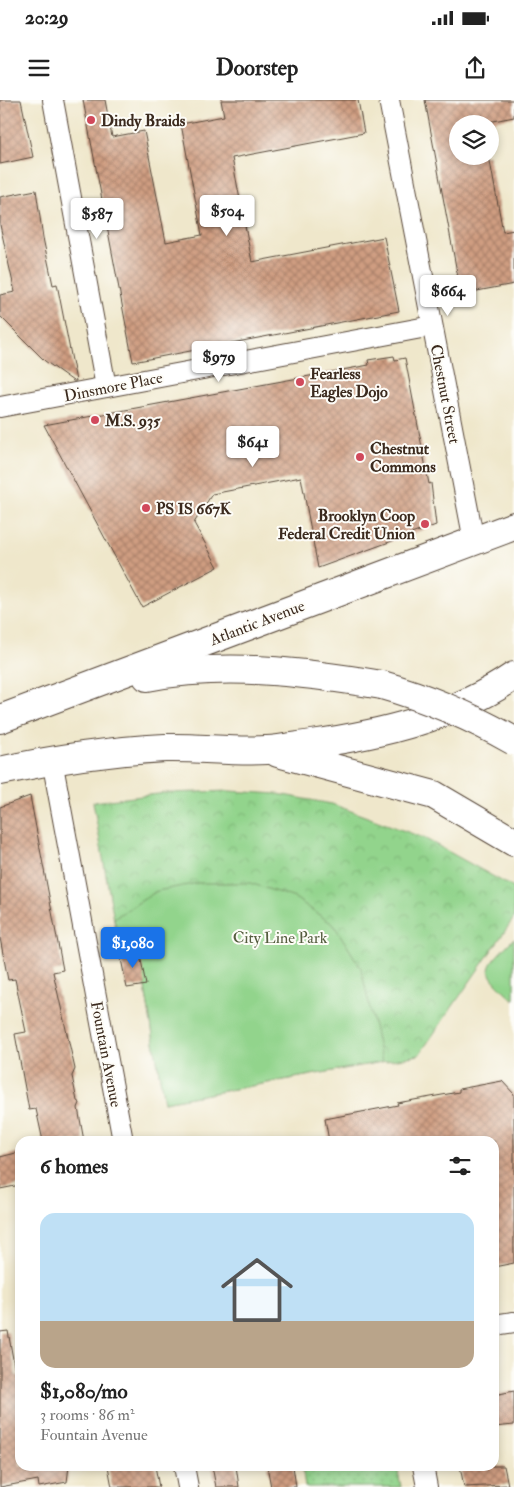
<!DOCTYPE html>
<meta charset="utf-8">
<style>
body{margin:0;font-family:"IM FELL Double Pica",serif;background:#f2f2f2;color:#222;height:100vh;display:flex;flex-direction:column;font-size:19px;white-space:nowrap}
*{box-sizing:border-box;margin:0}
p{font-size:16px;color:#767676}
.icon{flex:none;width:28px;height:28px;fill:none;stroke:currentColor;stroke-width:2;stroke-linecap:round;stroke-linejoin:round}
.map{position:relative;flex:1;overflow:hidden}
.details{position:absolute;left:15px;top:1036px;width:484px;height:335px;display:flex;flex-direction:column;background:#fff;border-radius:15px;box-shadow:0 2px 8px #0003}
.details>*{flex:none}
.controls{position:absolute;left:449px;top:15px;display:grid;gap:10px}
.controls a{display:grid;place-items:center;width:50px;height:50px;border-radius:50%;background:#fff;box-shadow:0 2px 8px #0003;font-size:25px}
.price{position:absolute;translate:-50% -42px;padding:0 11px;border-radius:5px;background:#fff;color:#222;font-size:16px;line-height:32px;filter:drop-shadow(0 1px 2px #0008)}
.price::after{content:'';position:absolute;left:50%;top:30px;width:15px;height:11px;margin-left:-8px;background:inherit;clip-path:polygon(0 0,100% 0,50% 100%)}
.price.current{background:#1a73e8;color:#fff}
ul{padding:0;list-style:none}
li{display:grid;align-content:center;gap:10px;height:265px;padding:0 25px}
li span{display:grid;place-items:center;height:155px;border-radius:15px;color:#555}
li>.icon{margin-inline-start:auto}
span .icon{width:90px;height:90px;fill:#fffc;stroke-width:1}
li b{font-size:21px}
h2{display:flex;justify-content:space-between;align-items:center;height:60px;padding:0 25px;font-size:21px}
.status{display:flex;justify-content:space-between;align-items:center;height:35px;padding:0 25px;background:#fff;direction:ltr}
.status svg{height:14px;fill:currentColor}
header{display:flex;justify-content:space-between;align-items:center;height:65px;padding:0 25px;background:#fff;font-size:22px;font-weight:800}
.map>svg:first-child{display:block}
.park{fill:url(#park-crowns);stroke:#667f55}
.garden{fill:url(#garden-dots);stroke:#667f55}
.pitch{fill:#92d48c;stroke:#667f55}
.building{fill:url(#building-cross-hatch)}
.lines{fill:none;stroke-linecap:round;stroke-linejoin:round}
.minor-casing{stroke:#564638;stroke-width:22}
.primary-casing{stroke:#564638;stroke-width:30}
.minor{stroke:#fff;stroke-width:20}
.primary{stroke:#fff;stroke-width:28}
.primary-bridge-casing{stroke:#564638;stroke-width:30;stroke-linecap:butt}
.primary-bridge{stroke:#fff;stroke-width:28}
.poi-dot{fill:#d1495b;stroke:#fdfcf7;stroke-width:2}
.labels{text-anchor:middle;stroke-width:4;stroke-linejoin:round;paint-order:stroke}
.poi-label{font-size:16px;font-weight:bold;fill:#3b2a1e;stroke:#fdfcf7;text-anchor:start}
.street-label{font-size:16px;fill:#3b2a1e;stroke:#fdfcf7}
.park-label{font-size:16px;fill:#555d3f;stroke:#fdfcf7}
</style>
<div class="status"><b>20:29</b><svg viewBox="0 0 49 12"><path d="M0 12V9h3v3zM5 12V6h3v6zM10 12V3h3v9zM15 12V0h3v12zM26 1h20v11H26zM47 4h2v5h-2z"/></svg></div>
<header><svg class="icon" aria-label="menu" viewBox="0 0 24 24"><path d="M4 6h16M4 12h16M4 18h16"/></svg>Doorstep<svg class="icon" aria-label="share" viewBox="0 0 24 24"><path d="M12 15V3M7 8l5-5 5 5M5 13v7h14v-7"/></svg></header>
<div class="map">
<svg width="514" height="1387" viewBox="0 0 514 1387">
<defs>
<pattern id="park-crowns" width="20" height="18" patternUnits="userSpaceOnUse" patternTransform="scale(1.25)"><rect width="20" height="18" fill="#92d48c"/><path d="M2 6a3 3 0 1 1 6 0M12 15a3 3 0 1 1 6 0" fill="none" stroke="#7fb678"/></pattern>
<pattern id="garden-dots" width="8" height="8" patternUnits="userSpaceOnUse" patternTransform="scale(1.25)"><rect width="8" height="8" fill="#92d48c"/><path d="M2 2h.1M6 6h.1" fill="none" stroke="#7fb678" stroke-width="1.8" stroke-linecap="round"/></pattern>
<pattern id="building-cross-hatch" width="8" height="8" patternUnits="userSpaceOnUse" patternTransform="scale(1.25)"><rect width="8" height="8" fill="#cf9d81"/><path d="M0 0l8 8M0 8l8-8" fill="none" stroke="#a98069"/></pattern>
</defs>
<rect width="100%" height="100%" fill="#fdfcf7"/>
<filter id="ink" filterUnits="userSpaceOnUse"><feTurbulence type="fractalNoise" baseFrequency=".02" numOctaves="2"/><feDisplacementMap in="SourceGraphic" scale="10" xChannelSelector="R" yChannelSelector="G"/><feConvolveMatrix kernelMatrix="1 2 1 2 8 2 1 2 1" color-interpolation-filters="sRGB"/></filter>
<filter id="wash" filterUnits="userSpaceOnUse"><feTurbulence type="fractalNoise" baseFrequency=".0096" numOctaves="4" result="noise"/><feDisplacementMap in="SourceGraphic" scale="20" xChannelSelector="R" yChannelSelector="G"/><feGaussianBlur stdDeviation="1.12" result="paint"/><feColorMatrix in="noise" values="0 0 0 0 0 0 0 0 0 0 0 0 0 0 0 0 0 1.4 0 .05"/><feComposite in="paint" operator="in"/></filter>
<g filter="url(#wash)">
<rect width="100%" height="100%" fill="#efe7cb"/>
<path class="park" d="M230,691l48,3 54,10 92,34 90,50v30l-95,137 -255,47 -25,-151 -19,3 -27,-152 73,-9z"/>
<path class="garden" d="M302,1366h95l4,21h-96z"/>
<g class="pitch">
<path d="M198,783h52l45,15 39,27 27,43 21,94 -218,40 -25,-151 -19,3 -6,-36 43,-27z"/>
<path d="M514,838v62c-35,-32 -31,-29 0,-62z"/>
</g>
<g id="blocks">
<g class="building">
<path d="M0,0h21l12,57 -33,7z"/>
<path d="M83,0h22l7,37 32,-6 22,111 36,-7 -21,-111 43,-8 -3,-16h137l6,33 -132,25 20,104 132,-25 15,74 -266,51z"/>
<path d="M425,0h89v17l-36,7h-20v32h31l14,76 11,-2v54l-53,10z"/>
<path d="M36,90l7,48 10,47 4,-1 19,97h-3l-28,-20 -45,-45v-21l15,-3 -15,-67v-28z"/>
<path d="M394,256l1,4 10,-2 24,126 2,-1 5,42 -118,43 -17,-91 -89,17 -18,29 24,44 -76,40 -98,-182 325,-60 -1,-5z"/>
<path d="M30,696l33,174 -10,2 22,97 -3,7 5,25 3,2 -2,5 6,33h-41l-7,-32 -7,1 -14,-76 11,-2 -11,-53 -7,1 -8,-42v-131z"/>
<path d="M139,850l7,35 -19,3 -7,-34z"/>
<path d="M502,981l12,13v169l-20,4v-126h-165l-4,-22 73,-14 -1,-2 62,-11v-3z"/>
<path d="M20,1052v33l-20,4v-32z"/>
<path d="M8,1231l8,45 4,-1v91h49l-2,16 -28,5 -1,-7 -38,7v-155z"/>
<path d="M514,1291v34l-20,2v-32z"/>
<path d="M108,1366h47l4,21h-47z"/>
<path d="M212,1366h24l3,21h-23z"/>
<path d="M267,1366h26l3,21h-25z"/>
<path d="M460,1366h44l4,19 -44,2z"/>
</g>
</g>
</g>
<g filter="url(#ink)">
<use href="#blocks" fill-opacity="0" stroke="#564638" stroke-width="1"/>
<g class="lines">
<defs>
<g id="minor">
<path d="M53,0l53,287"/>
<path d="M389,0l85,441"/>
<path d="M0,307l432,-81"/>
<path d="M52,660l71,381"/>
<path d="M494,1225l20,-3"/>
<path d="M184,1366l4,21"/>
<path d="M423,1366l4,21"/>
</g>
<g id="primary">
<path d="M147,577c79,-15 156,-5 235,8"/>
<path d="M0,619l514,-193"/>
<path d="M278,653l156,42 80,47"/>
<path d="M0,671c54,-12 109,-20 165,-23 33,-1 68,4 102,2 14,-1 30,-4 45,-6 70,-10 142,-27 202,-68"/>
</g>
</defs>
<use href="#minor" class="minor-casing"/>
<use href="#primary" class="primary-casing"/>
<use href="#minor" class="minor"/>
<use href="#primary" class="primary"/>
<defs>
<path id="primary-bridge" d="M382,585c46,13 90,32 132,56"/>
</defs>
<use href="#primary-bridge" class="primary-bridge-casing"/>
<use href="#primary-bridge" class="primary-bridge"/>
</g>
</g>
<g class="poi-dot">
<circle cx="91" cy="20" r="5"/>
<circle cx="300" cy="282" r="5"/>
<circle cx="95" cy="320" r="5"/>
<circle cx="360" cy="357" r="5"/>
<circle cx="146" cy="408" r="5"/>
<circle cx="425" cy="424" r="5"/>
</g>
<g class="labels">
<g class="poi-label">
<text x="101" y="26">Dindy Braids</text>
<text x="310" y="279">Fearless<tspan x="310" dy="18">Eagles Dojo</tspan></text>
<text x="105" y="326">M.S. 935</text>
<text x="370" y="354">Chestnut<tspan x="370" dy="18">Commons</tspan></text>
<text x="156" y="414">PS IS 667K</text>
<text x="415" y="421" text-anchor="end">Brooklyn Coop<tspan x="415" dy="18">Federal Credit Union</tspan></text>
</g>
<g class="street-label">
<text transform="translate(113 286) rotate(-11)" y="6">Dinsmore Place</text>
<text transform="translate(446 294) rotate(79)" y="6">Chestnut Street</text>
<text transform="translate(257 522) rotate(-21)" y="6">Atlantic Avenue</text>
<text transform="translate(107 954) rotate(79)" y="6">Fountain Avenue</text>
</g>
<g class="park-label">
<text x="280" y="843">City Line Park</text>
</g>
</g>
</svg>
<div class="controls">
<a><svg class="icon" aria-label="layers" viewBox="0 0 24 24"><path d="M12 4l9 5-9 5-9-5zM3 14l9 5 9-5"/></svg></a>
</div>
<b class="price" style="left:227px;top:137px">$504</b>
<b class="price" style="left:97px;top:140px">$587</b>
<b class="price" style="left:448px;top:217px">$664</b>
<b class="price" style="left:219px;top:283px">$979</b>
<b class="price" style="left:253px;top:368px">$641</b>
<b class="price current" style="left:133px;top:869px">$1,080</b>
<section class="details">
<h2>6 homes<svg class="icon" aria-label="filters" viewBox="0 0 24 24"><path d="M4 7h16M4 17h16"/><circle cx="9" cy="7" r="2"/><circle cx="15" cy="17" r="2"/></svg></h2>
<ul>
<li><span style="background:linear-gradient(#bfe0f5 70%,#b9a48a 0)"><svg class="icon" aria-label="home" viewBox="0 0 24 24"><path d="M3 11l9-7 9 7M6 9v11h12V9"/></svg></span><div><b>$1,080/mo</b><p>3 rooms · 86 m²</p><p>Fountain Avenue</p></div></li>
</ul>
</section>
</div>
